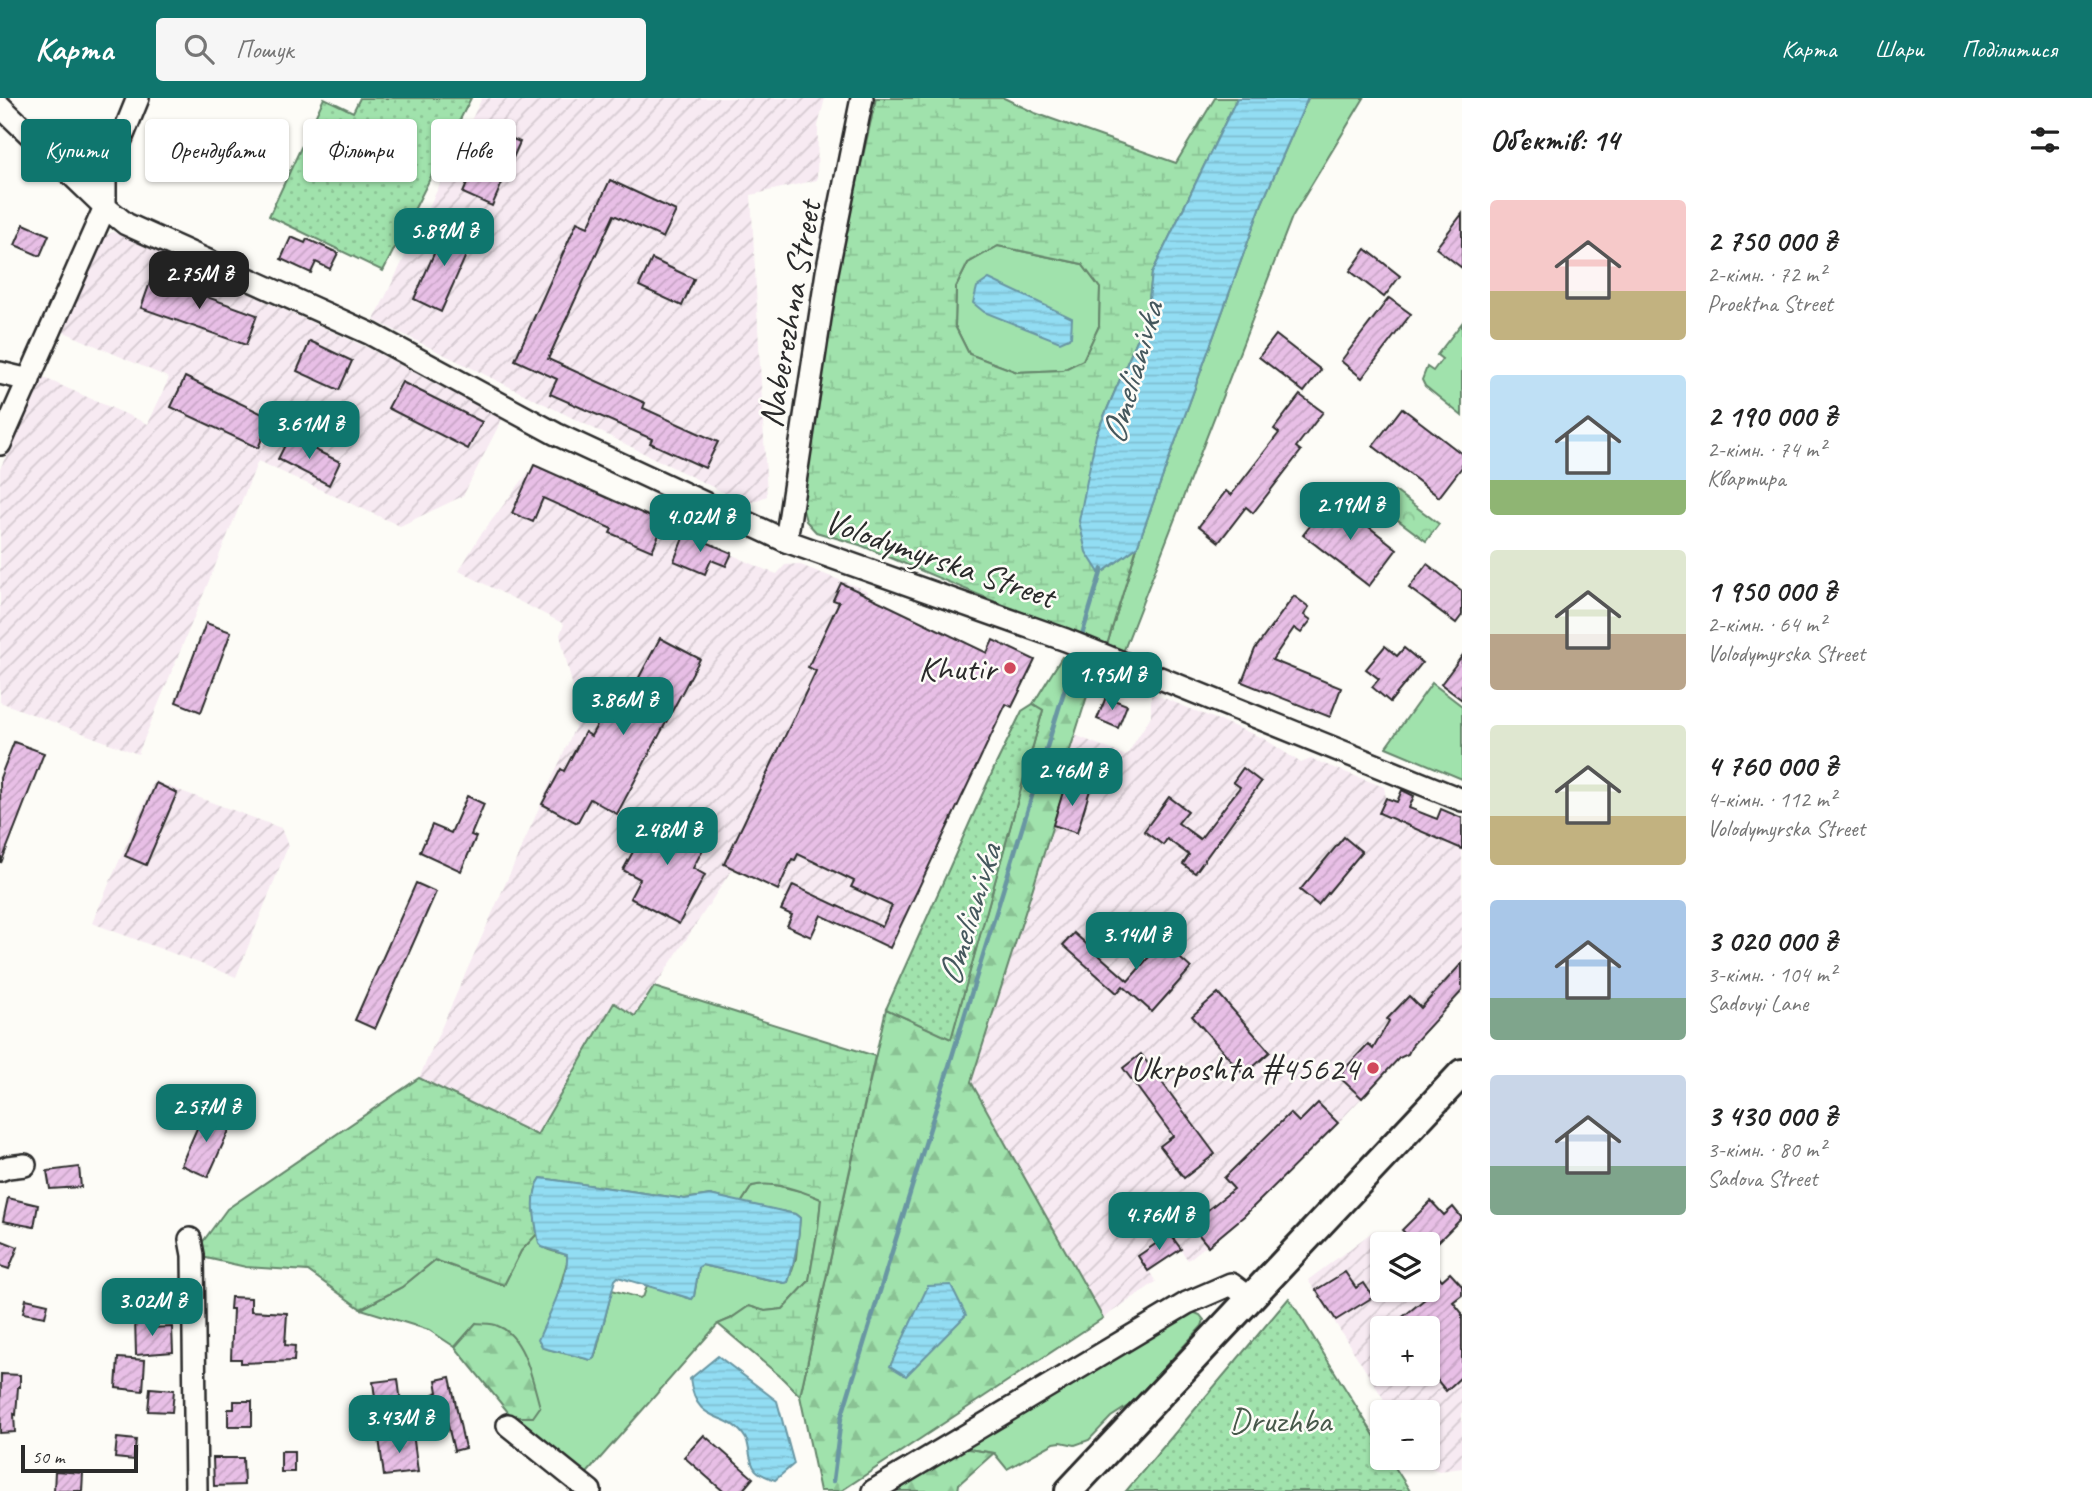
<!DOCTYPE html>
<html lang="uk">
<meta charset="utf-8">
<style>
body{margin:0;font-family:Caveat,sans-serif;background:#f6f6f6;color:#222;height:100vh;display:flex;flex-direction:column;font-size:26px;white-space:nowrap}
*{box-sizing:border-box;margin:0}
p{font-size:23px;color:#767676}
.icon{flex:none;width:38px;height:38px;fill:none;stroke:currentColor;stroke-width:2;stroke-linecap:round;stroke-linejoin:round}
.map{position:relative;flex:1;overflow:hidden}
.drawer{display:flex;flex-direction:column;background:#fff;width:630px}
.drawer>*{flex:none}
.top-card{position:absolute;left:21px;top:21px;width:665px;height:63px;display:flex;gap:14px}
.buttons{position:absolute;left:1370px;top:1134px;display:grid;gap:14px}
.buttons a{display:grid;place-items:center;width:70px;height:70px;border-radius:7px;background:#fff;box-shadow:0 2px 5px #0004;font-size:35px}
.scale{position:absolute;left:21px;bottom:18px;width:117px;box-sizing:border-box;padding-left:7px;border:4px solid #2b2b2b;border-top:0;font-size:19px;line-height:24px;white-space:nowrap;color:#2b2b2b;-webkit-text-stroke:5px #fdfcf7;paint-order:stroke}
.price{position:absolute;translate:-50% -60px;padding:0 16px;border-radius:14px;background:#0f766e;color:#fff;font-size:23px;line-height:46px;filter:drop-shadow(0 2px 4px #0008)}
.price::after{content:'';position:absolute;left:50%;top:42px;width:21px;height:16px;margin-left:-10px;background:inherit;clip-path:polygon(0 0,100% 0,50% 100%)}
.price.current{background:#222;color:#fff}
ul{padding:0;list-style:none}
li{display:flex;align-items:center;gap:21px;height:175px;padding:0 28px}
li span{display:grid;place-items:center;flex:none;width:196px;height:140px;border-radius:7px;color:#555}
li>.icon{margin-inline-start:auto}
span .icon{width:84px;height:84px;fill:#fffc;stroke-width:1}
li b{font-size:30px}
h2{display:flex;justify-content:space-between;align-items:center;height:84px;padding:0 28px;font-size:30px}
.tag{padding:0 24px;border-radius:7px;background:#fff;box-shadow:0 2px 5px #0004;font-size:24px;line-height:63px}
.tag.current{background:#0f766e;color:#fff}
header{display:flex;align-items:center;gap:42px;box-sizing:border-box;height:98px;padding:0 35px;background:#0f766e;color:#fff}
header strong{font-size:33px}
nav{display:flex;gap:38px;margin-inline-start:auto;font-size:24px}
.search{width:490px;height:63px;background:#f6f6f6;display:flex;align-items:center;gap:18px;box-sizing:border-box;padding:0 24px;border-radius:7px;color:#767676;font-size:26px}
main{display:flex;flex:1;min-height:0}
.map>svg:first-child{display:block}
.industrial{fill:url(#industrial-furrows);fill-rule:evenodd}
.grass{fill:#a0e2ac;stroke:#66866c;stroke-width:2}
.forest{fill:url(#forest-firs);stroke:#66866c;stroke-width:2}
.wetland{fill:url(#wetland-marsh);stroke:#66866c;stroke-width:2;fill-rule:evenodd}
.park{fill:url(#park-crowns);stroke:#66866c;stroke-width:2}
.garden{fill:url(#garden-dots);stroke:#66866c;stroke-width:2}
.water{fill:url(#water-rules);stroke:#6996a3;stroke-width:2}
.lines{fill:none;stroke-linecap:round;stroke-linejoin:round}
.stream{stroke:#6996a3;stroke-width:4.5}
.building{fill:url(#building-hatch);stroke:#2b2b2b;stroke-width:2}
.minor-casing{stroke:#2b2b2b;stroke-width:26}
.major-casing{stroke:#2b2b2b;stroke-width:32}
.minor{stroke:#fdfcf7;stroke-width:21}
.major{stroke:#fdfcf7;stroke-width:26}
.poi-dot{fill:#d1495b;stroke:#fdfcf7;stroke-width:2.5}
.labels{text-anchor:middle;stroke-width:5;stroke-linejoin:round;paint-order:stroke}
.street-label{font-size:35px;fill:#2b2b2b;stroke:#fdfcf7}
.poi-label{font-size:35px;fill:#2b2b2b;stroke:#fdfcf7;text-anchor:end}
.park-label{font-size:35px;fill:#48594b;stroke:#fdfcf7}
.water-label{font-size:37px;font-style:italic;fill:#45585d;stroke:#fdfcf7}
</style>
<header>
<strong>Карта</strong>
<div class="search"><svg class="icon" aria-label="search" viewBox="0 0 24 24"><circle cx="10" cy="10" r="6"/><path d="M15 15l6 6"/></svg>Пошук</div>
<nav><a>Карта</a><a>Шари</a><a>Поділитися</a></nav>
</header>
<main>
<div class="map">
<svg width="1462" height="1393" viewBox="0 0 1462 1393">
<defs>
<pattern id="industrial-furrows" width="10" height="10" patternUnits="userSpaceOnUse" patternTransform="scale(1.75)"><rect width="10" height="10" fill="#f7eaf2"/><path d="M-1 1l2-2M0 10L10 0M9 11l2-2" fill="none" stroke="#d4c9d0"/></pattern>
<pattern id="forest-firs" width="22" height="20" patternUnits="userSpaceOnUse" patternTransform="scale(1.75)"><rect width="22" height="20" fill="#a0e2ac"/><path d="M5 1l3.5 6h-7zM16 11l3.5 6h-7z" fill="#8ac294"/></pattern>
<pattern id="wetland-marsh" width="20" height="14" patternUnits="userSpaceOnUse" patternTransform="scale(1.75)"><rect width="20" height="14" fill="#a0e2ac"/><path d="M1 5h8M5 5V1M11 12h8M15 12V8" fill="none" stroke="#8ac294"/></pattern>
<pattern id="park-crowns" width="20" height="18" patternUnits="userSpaceOnUse" patternTransform="scale(1.75)"><rect width="20" height="18" fill="#a0e2ac"/><path d="M2 6a3 3 0 1 1 6 0M12 15a3 3 0 1 1 6 0" fill="none" stroke="#8ac294"/></pattern>
<pattern id="garden-dots" width="8" height="8" patternUnits="userSpaceOnUse" patternTransform="scale(1.75)"><rect width="8" height="8" fill="#a0e2ac"/><path d="M2 2h.1M6 6h.1" fill="none" stroke="#8ac294" stroke-width="1.8" stroke-linecap="round"/></pattern>
<pattern id="water-rules" width="6" height="5" patternUnits="userSpaceOnUse" patternTransform="scale(1.75)"><rect width="6" height="5" fill="#92ddf3"/><path d="M0 2.5h6" fill="none" stroke="#7ebed0"/></pattern>
<pattern id="building-hatch" width="6" height="6" patternUnits="userSpaceOnUse" patternTransform="scale(1.75)"><rect width="6" height="6" fill="#e8bfe6"/><path d="M-1 1l2-2M0 6l6-6M5 7l2-2" fill="none" stroke="#c7a4c5"/></pattern>
</defs>
<rect width="100%" height="100%" fill="#fdfcf7"/>
<filter id="ink" filterUnits="userSpaceOnUse"><feTurbulence type="fractalNoise" baseFrequency=".0143" numOctaves="2"/><feDisplacementMap in="SourceGraphic" scale="14" xChannelSelector="R" yChannelSelector="G"/><feConvolveMatrix kernelMatrix="1 2 1 2 8 2 1 2 1" color-interpolation-filters="sRGB"/></filter>
<g filter="url(#ink)">
<g class="industrial">
<path d="M482,0h343l-7,28 -1,54 -66,15 16,301 -20,8 -373,-184z"/>
<path d="M113,134l255,116 134,71 -39,77 -63,30 -142,-65 -120,293 -138,-52v-233l42,-92 106,47 21,-46 -107,-47 37,-91z"/>
<path d="M534,367l234,106 9,3 8,-9 13,-1 70,27 -1,5 120,57 5,26 27,13 -7,15 -6,-3 -116,244 -68,-33 -11,22 -24,-11 5,-11 -11,-5 7,-15 -55,-27 -98,149 -22,-14 -76,133 -118,-58 161,-362 -20,-81 4,-11 -105,-53 20,-34z"/>
<path d="M1151,595l112,45 38,25 10,-4 73,28 2,11 64,27 5,-10 7,3v179l-3,-3 -46,50 -5,10 -19,10 3,2 -54,57 -94,93 -56,44 -8,-11 -31,22 7,11 -53,36 -132,-236 101,-317 -3,-12 6,-18 51,21 25,-40z"/>
<path d="M154,683l127,47 7,18 -52,131 -144,-54z"/>
<path d="M1375,1132l13,14h-6v46h46v-27l29,36 -4,4 9,10v155l-23,3 -13,-5 -6,-8h8v-46h-36l-84,-132zM1382,1230h46v46h-46z"/>
</g>
<g class="grass">
<path d="M1308,0h56l-72,119 -170,438 -16,-7 31,-101 125,-344z"/>
<path d="M998,148l84,18 18,24 -1,38 -16,35 -20,9 -46,2 -48,-18 -14,-28 1,-39 12,-24z"/>
<path d="M1462,225v93l-37,-30 -3,-6 5,-13 6,4 9,-12 -5,-4z"/>
<path d="M1432,585l30,23v73l-76,-32z"/>
<path d="M767,1085l41,10 13,6 -3,29 -9,53 -26,28 -18,2 -16,-5 -19,13 -12,5 -137,156 -69,-63 28,-10 -64,-84 -21,24 -26,-17 -68,-21 41,-22 33,-27 69,25 17,-34 16,-17c3,18 14,16 30,21v7l-24,86 48,12 3,-2 2,-5 16,-63 28,8 4,-3 3,-10 45,14 2,-3 5,-29 3,-2 82,18 4,-1 8,-24 4,-40 -5,-4 -54,-11 11,-17z"/>
<path d="M1193,1214l7,3 4,5 -2,6 -71,78 -20,13 -22,23 -14,5 -14,-3 -7,1 -47,26 -13,-16 -33,-5z"/>
</g>
<g class="forest">
<path d="M1062,559l33,14 -26,82 3,12 -101,317 132,236 -262,173h-21l-20,-95 86,-387 65,29 92,-328 -10,-6z"/>
<path d="M476,1225c6,1 16,0 22,3 27,10 35,57 42,81l-7,10h-21l-57,-70z"/>
<path d="M961,1350l33,5 -35,31 -1,7h-67z"/>
</g>
<g class="wetland">
<path d="M876,0h128l31,15 141,50 39,-65h22l-85,175 -5,44 -51,118 4,139 37,-27 -31,101 -246,-103 -44,-13 -10,-11 -5,-18 34,-223zM998,148l84,18 18,24 -1,38 -16,34 -20,10 -46,2 -48,-18 -14,-28 1,-39 12,-24z"/>
<path d="M654,889l221,69 -75,340 -19,-19 -63,-53 12,-5 19,-13 16,5 18,-2 26,-28 9,-53 3,-29c-22,-9 -46,-18 -69,-13l-11,17 -31,-8 -25,4 -144,-21c-11,15 -6,39 -4,56l-16,17 -17,34 -69,-25 -33,27 -41,22 -53,-38 -62,-4 -53,-12 34,-46 192,-131 118,57 77,-132 21,13z"/>
</g>
<path class="park" d="M1395,393l44,33 -13,17 -44,-33z"/>
<g class="garden">
<path d="M324,0l29,14 7,-14h111l-88,173 -114,-55z"/>
<path d="M1033,606l10,6 -92,329 -65,-30 110,-245 26,-53z"/>
<path d="M1289,1200l93,150v10h7l21,33h-284z"/>
</g>
<g class="water">
<path d="M1237,0h71l-46,105 -125,344 -37,27 -14,-22 -7,-31 17,-86 51,-118 5,-44z"/>
<path d="M989,181l83,39 -1,19 -11,5 -76,-30 -11,-9 4,-16z"/>
<path d="M541,1080l144,21 25,-4 85,19 5,4c-1,23 -5,42 -12,64l-3,1 -83,-18 -3,2 -5,29 -2,3 -74,-22 -3,3 -21,78 -3,2 -48,-12 -5,-8c9,-22 31,-63 29,-85l-25,-8 -3,-3c-3,-20 -11,-48 2,-66z"/>
<path d="M951,1187l15,30 -60,61 -16,-10 38,-80z"/>
<path d="M718,1258l59,45 17,63 -19,16c-20,-7 -23,-10 -26,-30 -1,-4 -1,-8 -3,-11 -18,-31 -49,-10 -56,-60z"/>
</g>
<g class="lines">
<g class="stream">
<path d="M1081,540l21,-69"/>
<path d="M833,1383l8,-63 236,-769"/>
</g>
</g>
<g class="building">
<path d="M490,31l30,13 -28,64 -29,-13z"/>
<path d="M610,82l66,31 -13,27 -49,-23 -66,144 97,44 -2,5 75,34 -13,26 -55,-25 2,-4 -102,-45 7,-15 -42,-19 62,-138 11,5z"/>
<path d="M1462,116v54l-26,-20z"/>
<path d="M24,126l25,11 -9,21 -25,-11z"/>
<path d="M447,126l27,13 -33,75 -27,-13z"/>
<path d="M291,139l14,6 2,-4 31,14 -8,16 -14,-7 -5,11 -30,-14z"/>
<path d="M1366,151l34,27 -16,21 -34,-26z"/>
<path d="M652,161l42,20 -12,27 -43,-20z"/>
<path d="M152,179l105,38 -11,30 -105,-37z"/>
<path d="M1389,200l22,16 -49,64 -21,-17z"/>
<path d="M1276,237l45,35 -17,22 -45,-35z"/>
<path d="M310,243l42,20 -13,29 -42,-19z"/>
<path d="M185,279l86,41 -13,30 -87,-41z"/>
<path d="M402,284l80,40 -14,27 -80,-41z"/>
<path d="M1300,297l23,17 -27,35 5,4 -48,62 -7,-6 -27,35 -20,-16 27,-35 5,4 48,-62 -5,-4z"/>
<path d="M1402,310l60,46v13l-23,30 -66,-51z"/>
<path d="M289,339l51,25 -11,23 -51,-26z"/>
<path d="M534,367l130,58 -12,28 -42,-18 2,-4 -69,-31 -10,24 -21,-9z"/>
<path d="M1332,400l65,51 -28,37 -66,-51z"/>
<path d="M685,435l47,20 -6,13 -15,-6 -6,14 -31,-13z"/>
<path d="M1427,466l35,27v24l-6,8 -47,-35z"/>
<path d="M841,485l146,70 6,-13 42,20 -23,47 -6,-3 -116,244 -69,-33 -10,22 -24,-11 5,-11 -11,-5 12,-25 89,42 10,-21 -41,-19 3,-6 -56,-27 -3,6 -3,-1 -14,31 -54,-26 92,-193 -8,-4 31,-65 -6,-2z"/>
<path d="M1294,498l15,11 -5,8 7,5 -10,13 -7,-5 -22,32 69,28 -11,29 -88,-35 13,-33z"/>
<path d="M206,525l25,9 -30,80 -25,-10z"/>
<path d="M660,540l40,21 -83,155 -27,-15 -13,24 -35,-19 19,-35 3,2 21,-39 6,4 25,-45 12,7z"/>
<path d="M1385,548l12,10 7,-8 18,15 -32,39 -18,-15 7,-8 -13,-10z"/>
<path d="M1462,558v44l-21,-16z"/>
<path d="M1106,599l21,8 -9,23 -21,-9z"/>
<path d="M14,644l30,11 -43,110 -1,-85z"/>
<path d="M1243,670l18,14 -66,91 -12,-9 6,-9 -22,-16 -4,6 -19,-14 25,-34 19,14 -10,12 22,16 40,-52 -7,-5z"/>
<path d="M1066,684l24,8 -13,43 -24,-8z"/>
<path d="M156,685l21,10 -31,72 -21,-9z"/>
<path d="M1402,692l12,6 -5,12 28,11 4,-10 21,9v31l-83,-36 7,-15 11,4z"/>
<path d="M467,698l17,8 -13,31 5,2 -15,34 -41,-19 12,-27 19,8z"/>
<path d="M652,719l17,9 5,-9 36,19 -17,32 12,7 -26,49 -49,-26 10,-19 -17,-9z"/>
<path d="M1344,739l18,15 -44,53 -18,-15z"/>
<path d="M416,785l20,9 -61,137 -20,-9z"/>
<path d="M1074,835l54,48 34,-39 29,26 -39,44 -29,-26 -6,7 -54,-48z"/>
<path d="M1462,865v28l-49,53 -5,10 -9,4 -37,40 -24,-22 30,-32 5,5 16,-28 -2,-2 22,-23 12,12z"/>
<path d="M1218,895l52,59 -26,23 -52,-59z"/>
<path d="M1141,956l74,100 -31,24 -24,-32 13,-10 -50,-68z"/>
<path d="M1318,1005l20,20 -94,93 -36,30 -18,-22 44,-35 -10,-11 66,-65 9,9z"/>
<path d="M204,1014l28,12 -24,53 -27,-12z"/>
<path d="M79,1069l2,20 -31,2 -3,-18z"/>
<path d="M8,1100l30,7 -4,22 -31,-6z"/>
<path d="M1431,1103l13,14 9,-8 9,11 -26,26h-20l-14,-14z"/>
<path d="M1170,1136l11,15 -33,22 -10,-15z"/>
<path d="M0,1142l18,7 -9,22 -9,-3z"/>
<path d="M1428,1165l14,17 8,-7 12,13v9l-9,7 9,11v63l-16,15 -18,-22v-41h-39l36,-29 -8,-9h11z"/>
<path d="M1345,1174l11,16 8,-5 9,14 -37,23 -20,-30z"/>
<path d="M231,1199l20,1v13l36,2 -2,32 10,1 -1,15 -53,2v-4h-10l2,-50h-3z"/>
<path d="M26,1201l22,5 -3,13 -22,-4z"/>
<path d="M149,1218v12l23,-1 1,25 -37,3 -1,-38z"/>
<path d="M118,1260l27,2 -2,31 -27,-3z"/>
<path d="M1,1276l19,1v12h-2l-2,28 -2,-1 1,18 -15,1z"/>
<path d="M450,1279l15,71 -11,3 -11,-47 -6,2 -4,-12 5,-2 -2,-12z"/>
<path d="M398,1281l3,24 -25,3 -3,-24z"/>
<path d="M150,1290l24,2 -2,22 -24,-1z"/>
<path d="M234,1303h18v25h-24v-17h6z"/>
<path d="M413,1335l5,39 -34,4 -5,-38z"/>
<path d="M704,1337l49,43 -11,13h-19l-39,-34z"/>
<path d="M117,1340l19,2 -2,20 -19,-2z"/>
<rect x="281" y="1353" width="13" height="21"/>
<path d="M213,1360h30l1,27 -30,1z"/>
<path d="M55,1373l28,2 -1,18h-28z"/>
</g>
<g class="lines">
<defs>
<g id="minor">
<path d="M0,8l105,101 21,17 245,110 185,100 230,107 280,99 396,160"/>
<path d="M0,275l29,7"/>
<path d="M0,346l105,-237v-28l33,-81"/>
<path d="M786,443l41,-269 35,-174"/>
<path d="M0,1072l8,-3 17,-2"/>
<path d="M190,1141l3,16 3,236"/>
<path d="M508,1327l82,66"/>
<path d="M873,1393l314,-188 44,-19 20,15"/>
</g>
<path id="major" d="M1069,1393l393,-418"/>
</defs>
<use href="#minor" class="minor-casing"/>
<use href="#major" class="major-casing"/>
<use href="#minor" class="minor"/>
<use href="#major" class="major"/>
</g>
</g>
<g class="poi-dot">
<circle cx="1010" cy="570" r="7"/>
<circle cx="1373" cy="970" r="7"/>
</g>
<g class="labels">
<g class="street-label">
<text transform="translate(789 216) rotate(-80)" y="12">Naberezhna Street</text>
<text transform="translate(940 460) rotate(19)" y="12">Volodymyrska Street</text>
</g>
<g class="poi-label">
<text x="996" y="582">Khutir</text>
<text x="1359" y="982">Ukrposhta #45624</text>
</g>
<g class="park-label">
<text x="1280" y="1334">Druzhba</text>
</g>
<g class="water-label">
<text transform="translate(1131 275) rotate(-74)" y="13">Omelianivka</text>
<text transform="translate(968 817) rotate(-73)" y="13">Omelianivka</text>
</g>
</g>
</svg>
<div class="buttons">
<a><svg class="icon" aria-label="layers" viewBox="0 0 24 24"><path d="M12 4l9 5-9 5-9-5zM3 14l9 5 9-5"/></svg></a>
<a>+</a>
<a>−</a>
</div>
<div class="scale">50 m</div>
<b class="price" style="left:444px;top:170px">5.89M ₴</b>
<b class="price current" style="left:199px;top:213px">2.75M ₴</b>
<b class="price" style="left:309px;top:363px">3.61M ₴</b>
<b class="price" style="left:1350px;top:444px">2.19M ₴</b>
<b class="price" style="left:700px;top:456px">4.02M ₴</b>
<b class="price" style="left:1112px;top:614px">1.95M ₴</b>
<b class="price" style="left:623px;top:639px">3.86M ₴</b>
<b class="price" style="left:1072px;top:710px">2.46M ₴</b>
<b class="price" style="left:667px;top:769px">2.48M ₴</b>
<b class="price" style="left:1136px;top:874px">3.14M ₴</b>
<b class="price" style="left:206px;top:1046px">2.57M ₴</b>
<b class="price" style="left:1159px;top:1154px">4.76M ₴</b>
<b class="price" style="left:152px;top:1240px">3.02M ₴</b>
<b class="price" style="left:399px;top:1357px">3.43M ₴</b>
<div class="top-card">
<a class="tag current">Купити</a>
<a class="tag">Орендувати</a>
<a class="tag">Фільтри</a>
<a class="tag">Нове</a>
</div>
</div>
<section class="drawer">
<h2>Об’єктів: 14<svg class="icon" aria-label="filters" viewBox="0 0 24 24"><path d="M4 7h16M4 17h16"/><circle cx="9" cy="7" r="2"/><circle cx="15" cy="17" r="2"/></svg></h2>
<ul>
<li><span style="background:linear-gradient(#f6c9c9 65%,#c2b280 0)"><svg class="icon" aria-label="home" viewBox="0 0 24 24"><path d="M3 11l9-7 9 7M6 9v11h12V9"/></svg></span><div><b>2 750 000 ₴</b><p>2-кімн. · 72 m²</p><p>Proektna Street</p></div></li>
<li><span style="background:linear-gradient(#bfe0f5 75%,#8fb573 0)"><svg class="icon" aria-label="home" viewBox="0 0 24 24"><path d="M3 11l9-7 9 7M6 9v11h12V9"/></svg></span><div><b>2 190 000 ₴</b><p>2-кімн. · 74 m²</p><p>Квартира</p></div></li>
<li><span style="background:linear-gradient(#dfe7d0 60%,#b9a48a 0)"><svg class="icon" aria-label="home" viewBox="0 0 24 24"><path d="M3 11l9-7 9 7M6 9v11h12V9"/></svg></span><div><b>1 950 000 ₴</b><p>2-кімн. · 64 m²</p><p>Volodymyrska Street</p></div></li>
<li><span style="background:linear-gradient(#dfe7d0 65%,#c2b280 0)"><svg class="icon" aria-label="home" viewBox="0 0 24 24"><path d="M3 11l9-7 9 7M6 9v11h12V9"/></svg></span><div><b>4 760 000 ₴</b><p>4-кімн. · 112 m²</p><p>Volodymyrska Street</p></div></li>
<li><span style="background:linear-gradient(#a9c7e8 70%,#7fa58c 0)"><svg class="icon" aria-label="home" viewBox="0 0 24 24"><path d="M3 11l9-7 9 7M6 9v11h12V9"/></svg></span><div><b>3 020 000 ₴</b><p>3-кімн. · 104 m²</p><p>Sadovyi Lane</p></div></li>
<li><span style="background:linear-gradient(#c9d6e8 65%,#7fa58c 0)"><svg class="icon" aria-label="home" viewBox="0 0 24 24"><path d="M3 11l9-7 9 7M6 9v11h12V9"/></svg></span><div><b>3 430 000 ₴</b><p>3-кімн. · 80 m²</p><p>Sadova Street</p></div></li>
</ul>
</section>
</main>
